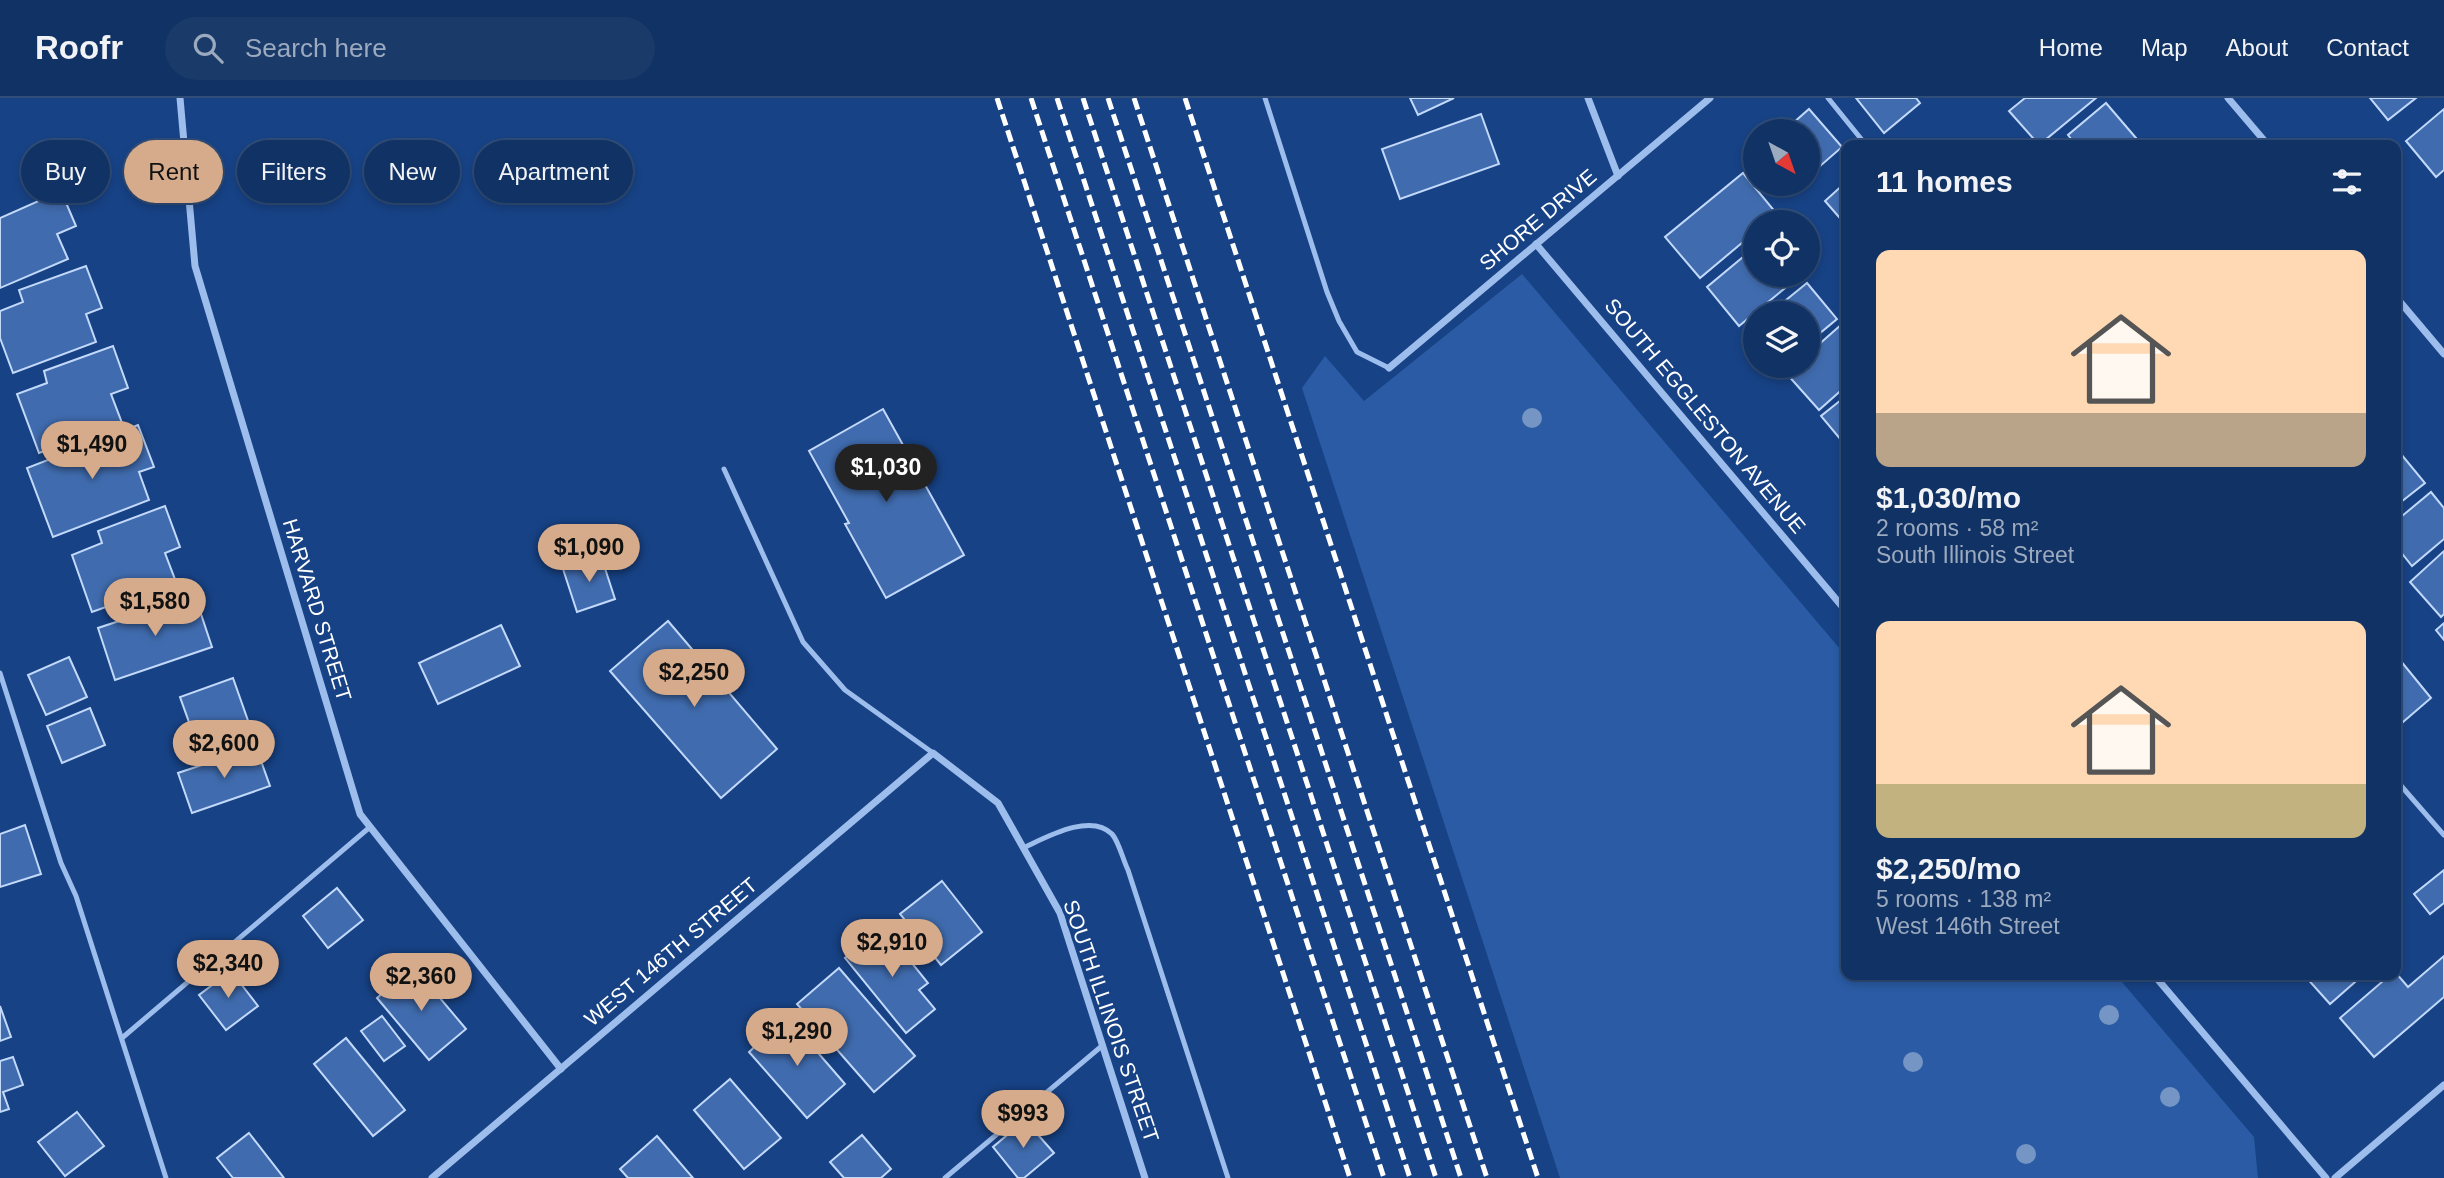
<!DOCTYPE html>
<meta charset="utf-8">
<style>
body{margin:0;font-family:Arial,sans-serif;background:#1a3a6a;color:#f1f3f6;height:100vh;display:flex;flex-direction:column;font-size:26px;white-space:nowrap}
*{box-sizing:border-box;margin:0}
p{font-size:23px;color:#9caabf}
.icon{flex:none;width:38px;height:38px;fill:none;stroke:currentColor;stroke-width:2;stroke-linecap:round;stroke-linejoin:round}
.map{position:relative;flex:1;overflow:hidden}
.sheet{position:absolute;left:1841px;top:42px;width:560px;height:840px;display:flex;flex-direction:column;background:#113264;border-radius:14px;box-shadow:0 4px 10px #0003,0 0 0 2px #304d78}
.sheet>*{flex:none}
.top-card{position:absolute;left:21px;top:42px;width:665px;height:63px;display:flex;gap:14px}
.needle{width:46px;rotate:140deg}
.buttons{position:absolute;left:1743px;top:21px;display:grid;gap:14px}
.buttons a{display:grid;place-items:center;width:77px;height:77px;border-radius:50%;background:#113264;box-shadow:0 4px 10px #0003,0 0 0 2px #304d78;font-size:35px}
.price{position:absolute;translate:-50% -60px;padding:0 16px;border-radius:24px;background:#d6ab8b;color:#111;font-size:23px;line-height:46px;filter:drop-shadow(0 2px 4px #0008)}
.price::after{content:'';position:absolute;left:50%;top:42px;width:21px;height:16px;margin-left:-10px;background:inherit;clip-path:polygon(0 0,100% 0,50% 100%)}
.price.on{background:#222;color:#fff}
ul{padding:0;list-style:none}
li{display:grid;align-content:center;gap:14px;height:371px;padding:0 35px}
li span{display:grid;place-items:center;height:217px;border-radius:14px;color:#555}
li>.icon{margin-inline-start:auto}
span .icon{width:126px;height:126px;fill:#fffc;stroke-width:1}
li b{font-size:30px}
h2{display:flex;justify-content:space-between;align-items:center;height:84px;padding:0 35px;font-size:30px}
.pill{padding:0 24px;border-radius:32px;background:#113264;box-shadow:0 4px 10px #0003,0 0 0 2px #304d78;font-size:24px;line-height:63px}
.pill.on{background:#d6ab8b;color:#111}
header{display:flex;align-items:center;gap:42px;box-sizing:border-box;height:98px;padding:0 35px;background:#113264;border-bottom:2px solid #304d78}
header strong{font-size:33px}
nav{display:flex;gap:38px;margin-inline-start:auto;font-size:24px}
.search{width:490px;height:63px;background:#1a3a6a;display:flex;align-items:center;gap:18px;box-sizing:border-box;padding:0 24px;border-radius:38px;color:#9caabf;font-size:26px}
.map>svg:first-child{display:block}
.green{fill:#2a5ba4}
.building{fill:#406caf;stroke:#c2d9fa;stroke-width:2}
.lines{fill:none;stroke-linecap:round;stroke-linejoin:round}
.service{stroke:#9dbded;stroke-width:5}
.minor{stroke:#9dbded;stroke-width:7}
.rail{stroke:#fff;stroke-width:5;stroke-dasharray:12 5;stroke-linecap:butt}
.tree{fill:#7595c5}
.labels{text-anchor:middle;stroke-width:6;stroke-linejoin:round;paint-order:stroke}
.street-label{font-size:21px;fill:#fff;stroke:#174285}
</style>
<header>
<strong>Roofr</strong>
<div class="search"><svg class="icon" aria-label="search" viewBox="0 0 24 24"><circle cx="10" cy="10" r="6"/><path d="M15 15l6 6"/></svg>Search here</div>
<nav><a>Home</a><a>Map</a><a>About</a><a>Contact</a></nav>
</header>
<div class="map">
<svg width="2444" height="1080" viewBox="0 0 2444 1080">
<rect width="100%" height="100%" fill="#174285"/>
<path class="green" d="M1522,176l324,382v319h270l138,162 4,41h-698l-258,-790 23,-32 39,45z"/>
<g class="building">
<path d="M1410,0h44l-36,17z"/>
<path d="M1856,0h60l4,5 -36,30z"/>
<path d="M2025,0h71l-57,47 -30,-34z"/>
<path d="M2370,0h46l-28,22z"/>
<path d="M2106,5l30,35 -8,7h-52l-8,-10z"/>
<path d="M1809,11l33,38 -31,27 -3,-3v-40h-24z"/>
<path d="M2444,11v61l-8,7 -30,-36z"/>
<path d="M1481,16l18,50 -99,35 -18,-50z"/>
<path d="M1743,75l34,41 -10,8h-12v10l-55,46 -35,-41z"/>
<path d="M1846,84v43l-21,-24z"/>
<path d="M61,93l15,35 -19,8 11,25 -68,29v-70z"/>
<path d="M1755,149v28h46l-62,51 -32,-39z"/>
<path d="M1808,153l9,11 -9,7z"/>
<path d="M86,168l16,42 -16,6 10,28 -83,31 -13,-35v-27l23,-9 -4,-12z"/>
<path d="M1807,185l30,36 -29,24v-30h-38z"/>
<path d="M1842,226l4,5v57l-27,24 -33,-37 8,-7h14v-12z"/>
<path d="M113,248l15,42 -17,6 11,29 -83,30 -22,-59 30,-11 -3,-12z"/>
<path d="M1846,298v50l-25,-30z"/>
<path d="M883,311l81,146 -78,43 -41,-74 4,-1 -40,-72z"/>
<path d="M138,327l16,42 -15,5 10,28 -96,37 -26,-69z"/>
<path d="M2396,350l29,35 -29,23z"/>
<path d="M2431,394l13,16v31l-32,27 -16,-20v-25z"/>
<path d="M165,408l15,41 -15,6 11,29 -84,30 -20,-57 30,-12 -4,-12z"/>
<path d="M2444,453v63l-3,3 -31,-35z"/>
<path d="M601,458l14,43 -38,13 -14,-43z"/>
<path d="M195,498l17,51 -97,33 -17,-52z"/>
<path d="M668,523l109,128 -56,49 -111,-127z"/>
<path d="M2444,525v17l-8,-10z"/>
<path d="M501,527l19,41 -82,38 -19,-41z"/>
<path d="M69,559l18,40 -41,18 -18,-40z"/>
<path d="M2400,562l31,38 -35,30v-65z"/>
<path d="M233,580l19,54 -53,18 -19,-53z"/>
<path d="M90,610l15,37 -43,18 -15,-37z"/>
<path d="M256,649l14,39 -78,27 -14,-40z"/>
<path d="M25,727l16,49 -41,13v-53z"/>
<path d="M2444,772v33l-14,11 -16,-20z"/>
<path d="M942,783l40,51 -41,33 -41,-51z"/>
<path d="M337,790l26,32 -35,28 -25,-32z"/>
<path d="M883,829l45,56 -9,7 16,19 -29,24 -61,-75z"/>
<path d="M2444,858v41l-70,60 -34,-39 50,-43h6v-2l12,14z"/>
<path d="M413,868l53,63 -37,31 -52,-62z"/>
<path d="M839,870l76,88 -41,36 -77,-88z"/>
<path d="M231,873l27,35 -32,24 -27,-35z"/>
<path d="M2304,877h59l-33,29z"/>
<path d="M0,908l11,31 -11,4z"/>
<path d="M382,918l23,30 -21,15 -23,-30z"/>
<path d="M787,919l58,67 -38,34 -58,-66z"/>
<path d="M346,940l59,72 -32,26 -59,-72z"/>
<path d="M13,959l10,28 -20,7 6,17 -9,3v-51z"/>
<path d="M730,981l51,59 -37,31 -50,-59z"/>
<path d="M77,1014l27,34 -39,30 -27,-34z"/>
<path d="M1025,1022l29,33 -30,25h-6l-25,-31z"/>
<path d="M249,1035l35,45h-51l-16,-20z"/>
<path d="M862,1037l29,34 -10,9h-37l-14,-16z"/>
<path d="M657,1038l36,42h-65l-8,-9z"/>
</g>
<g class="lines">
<g class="service">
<path d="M1265,0l62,194 12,29 18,31 32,16"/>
<path d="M1828,0l38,47"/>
<path d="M724,371l79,173 42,48 88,63"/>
<path d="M0,575l61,190 15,33 90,282"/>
<path d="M2396,682l48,55"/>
<path d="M1023,750c22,-10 67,-36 89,-14 7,8 11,26 16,36l100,308"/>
<path d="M122,940l248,-211"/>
<path d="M945,1080l158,-133"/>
</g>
<g class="minor">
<path d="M180,0l15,168 165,548 201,255"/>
<path d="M1588,0l30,78"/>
<path d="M2228,0l40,47"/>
<path d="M1536,146l310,367"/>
<path d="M2396,199l48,57"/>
<path d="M1389,270l321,-270"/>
<path d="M2154,877l172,203"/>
<path d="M432,1080l501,-425 65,50 62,110 85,265"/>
<path d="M2335,1080l109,-93"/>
</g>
<g class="rail">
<path d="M997,0l353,1080"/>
<path d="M1031,0l353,1080"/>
<path d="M1057,0l353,1080"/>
<path d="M1083,0l353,1080"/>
<path d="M1108,0l353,1080"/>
<path d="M1134,0l353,1080"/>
<path d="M1185,0l353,1080"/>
</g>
</g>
<g class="tree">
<circle cx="1532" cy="320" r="10"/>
<circle cx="2109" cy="917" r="10"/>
<circle cx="1913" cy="964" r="10"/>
<circle cx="2170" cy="999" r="10"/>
<circle cx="2026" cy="1056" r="10"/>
</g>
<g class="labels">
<g class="street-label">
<text transform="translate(1538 122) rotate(-40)" y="7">SHORE DRIVE</text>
<text transform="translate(1705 318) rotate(50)" y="7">SOUTH EGGLESTON AVENUE</text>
<text transform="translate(317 512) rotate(73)" y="7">HARVARD STREET</text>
<text transform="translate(671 854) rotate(-40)" y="7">WEST 146TH STREET</text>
<text transform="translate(1111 923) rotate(71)" y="7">SOUTH ILLINOIS STREET</text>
</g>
</g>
</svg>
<div class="buttons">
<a><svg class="needle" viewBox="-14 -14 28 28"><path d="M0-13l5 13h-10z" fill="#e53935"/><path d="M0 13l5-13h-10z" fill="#9caabf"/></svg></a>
<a><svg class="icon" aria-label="locate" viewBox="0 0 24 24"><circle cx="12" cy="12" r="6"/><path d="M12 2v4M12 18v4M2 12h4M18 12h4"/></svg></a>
<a><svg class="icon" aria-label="layers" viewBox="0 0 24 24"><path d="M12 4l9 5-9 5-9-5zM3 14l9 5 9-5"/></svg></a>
</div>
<b class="price" style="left:92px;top:383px">$1,490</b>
<b class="price on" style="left:886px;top:406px">$1,030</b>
<b class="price" style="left:589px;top:486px">$1,090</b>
<b class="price" style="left:155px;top:540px">$1,580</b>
<b class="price" style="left:694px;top:611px">$2,250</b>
<b class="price" style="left:224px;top:682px">$2,600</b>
<b class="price" style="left:892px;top:881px">$2,910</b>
<b class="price" style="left:228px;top:902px">$2,340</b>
<b class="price" style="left:421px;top:915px">$2,360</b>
<b class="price" style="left:797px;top:970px">$1,290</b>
<b class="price" style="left:1023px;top:1052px">$993</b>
<div class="top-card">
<a class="pill">Buy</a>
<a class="pill on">Rent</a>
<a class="pill">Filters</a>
<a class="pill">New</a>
<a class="pill">Apartment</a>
</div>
<section class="sheet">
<h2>11 homes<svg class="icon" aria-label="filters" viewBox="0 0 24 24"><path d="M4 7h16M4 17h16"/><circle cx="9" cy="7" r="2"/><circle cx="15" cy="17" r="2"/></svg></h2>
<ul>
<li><span style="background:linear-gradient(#ffd9b3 75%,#b9a48a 0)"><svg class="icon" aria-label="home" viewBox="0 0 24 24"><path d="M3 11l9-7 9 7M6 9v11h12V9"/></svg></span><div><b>$1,030/mo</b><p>2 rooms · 58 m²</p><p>South Illinois Street</p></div></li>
<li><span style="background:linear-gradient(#ffd9b3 75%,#c2b280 0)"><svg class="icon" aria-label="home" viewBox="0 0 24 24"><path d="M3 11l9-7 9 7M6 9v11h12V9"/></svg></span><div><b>$2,250/mo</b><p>5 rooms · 138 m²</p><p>West 146th Street</p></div></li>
</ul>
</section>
</div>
